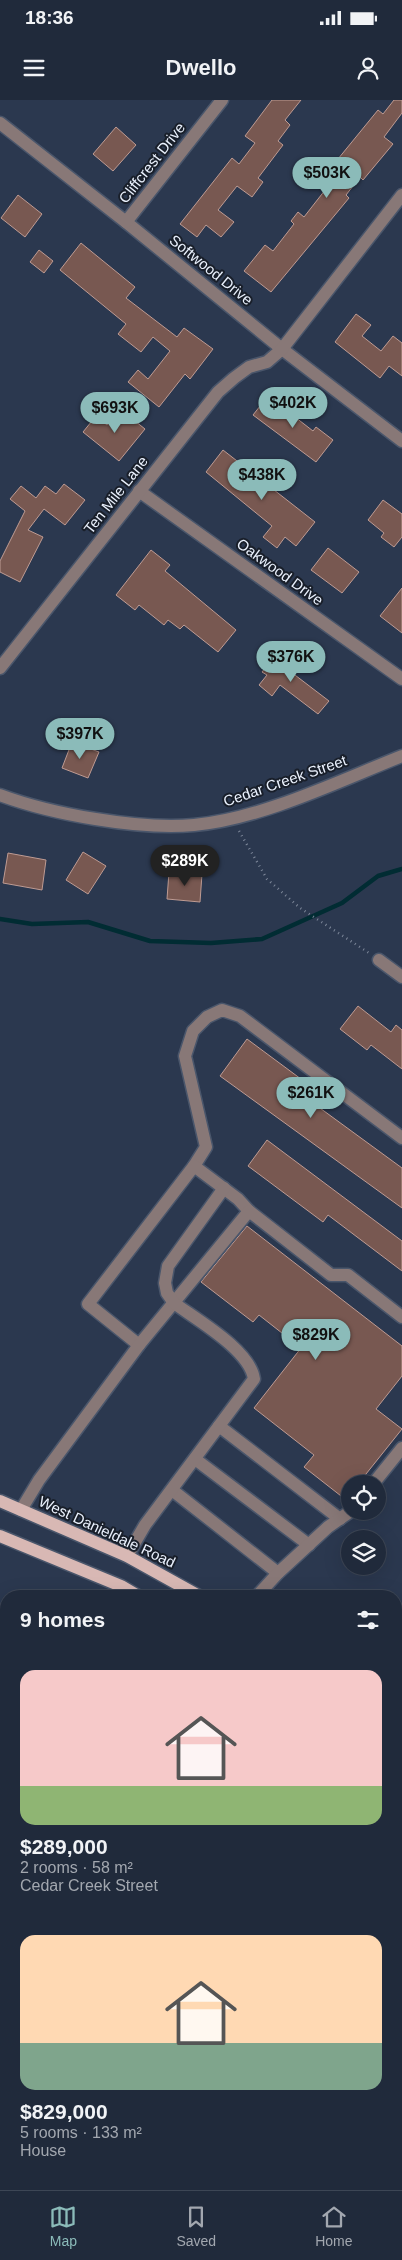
<!DOCTYPE html>
<meta charset="utf-8">
<style>
body{margin:0;font-family:Helvetica,sans-serif;background:#2d3646;color:#f1f3f6;height:100vh;display:flex;flex-direction:column;font-size:19px;white-space:nowrap}
*{box-sizing:border-box;margin:0}
p{font-size:16px;color:#a2a7af}
.icon{flex:none;width:28px;height:28px;fill:none;stroke:currentColor;stroke-width:2;stroke-linecap:round;stroke-linejoin:round}
.map{position:relative;flex:1;overflow:hidden}
.details{position:absolute;left:0px;top:1490px;width:402px;height:600px;display:flex;flex-direction:column;background:#202a3b;border-radius:20px 20px 0 0;box-shadow:0 5px 20px #0002,0 0 0 1px #3d4655}
.details>*{flex:none}
.controls{position:absolute;left:341px;top:1375px;display:grid;gap:10px}
.controls a{display:grid;place-items:center;width:45px;height:45px;border-radius:50%;background:#202a3b;box-shadow:0 5px 20px #0002,0 0 0 1px #3d4655;font-size:25px}
.price{position:absolute;translate:-50% -42px;padding:0 11px;border-radius:18px;background:#8bbbb9;color:#111;font-size:16px;line-height:32px;filter:drop-shadow(0 1px 2px #0008)}
.price::after{content:'';position:absolute;left:50%;top:30px;width:15px;height:11px;margin-left:-8px;background:inherit;clip-path:polygon(0 0,100% 0,50% 100%)}
.price.active{background:#222;color:#fff}
ul{padding:0;list-style:none}
li{display:grid;align-content:center;gap:10px;height:265px;padding:0 20px}
li span{display:grid;place-items:center;height:155px;border-radius:15px;color:#555}
li>.icon{margin-inline-start:auto}
span .icon{width:90px;height:90px;fill:#fffc;stroke-width:1}
li b{font-size:21px}
h2{display:flex;justify-content:space-between;align-items:center;height:60px;padding:0 20px;font-size:21px}
.status{display:flex;justify-content:space-between;align-items:center;height:35px;padding:0 25px;background:#202a3b;direction:ltr}
.status svg{height:14px;fill:currentColor}
header{display:flex;justify-content:space-between;align-items:center;height:65px;padding:0 20px;background:#202a3b;font-size:22px;font-weight:600}
.dock{display:flex;justify-content:space-around;align-items:center;height:70px;border-top:1px solid #3d4655;background:#202a3b;font-size:14px;color:#a2a7af}
.dock a{display:grid;justify-items:center;gap:2px}
.dock .active{color:#8bbbb9}
.map>svg:first-child{display:block}
.lines{fill:none;stroke-linecap:round;stroke-linejoin:round}
.stream{stroke:#012c33;stroke-width:4.5}
.river{stroke:#012c33;stroke-width:26}
.building{fill:#785851;stroke:#be9b93}
.minor-casing{stroke:#4a566b;stroke-width:15}
.major-casing{stroke:#4a566b;stroke-width:15}
.path{stroke:#7d8799;stroke-width:2.5;stroke-dasharray:1 4;stroke-linecap:butt}
.minor{stroke:#887877;stroke-width:12}
.major{stroke:#d8b8b4;stroke-width:12}
.labels{text-anchor:middle;stroke-width:4;stroke-linejoin:round;paint-order:stroke}
.street-label{font-size:15px;fill:#eaf1fd;stroke:#191f2a}
</style>
<div class="status"><b>18:36</b><svg viewBox="0 0 49 12"><path d="M0 12V9h3v3zM5 12V6h3v6zM10 12V3h3v9zM15 12V0h3v12zM26 1h20v11H26zM47 4h2v5h-2z"/></svg></div>
<header><svg class="icon" aria-label="menu" viewBox="0 0 24 24"><path d="M4 6h16M4 12h16M4 18h16"/></svg>Dwello<svg class="icon" aria-label="person" viewBox="0 0 24 24"><circle cx="12" cy="8" r="4"/><path d="M4 21q1-7 8-7t8 7"/></svg></header>
<div class="map">
<svg width="402" height="2090" viewBox="0 0 402 2090">
<rect width="100%" height="100%" fill="#2b384f"/>
<g class="lines">
<path class="stream" d="M0,819l32,5 56,-2 62,19 61,2 51,-4 80,-36 36,-27 24,-7"/>
<g class="river">
<path d="M0,1586l6,13"/>
<path d="M237,2084l8,6"/>
</g>
</g>
<g class="building">
<path d="M272,0h29l-16,20 5,5 -12,16 5,4 -25,33 5,4 -11,15 -15,-11 -19,24 16,12 -13,15 -15,-12 -9,12 -17,-13 52,-66 7,6 16,-21 -10,-7z"/>
<path d="M394,0h8v13l-18,24 9,7 -30,36 -3,-3 -14,18 3,3 -78,94 -27,-21 21,-26 8,6 21,-27 -3,-3 7,-9 6,5 32,-41 -7,-6 49,-60 5,4z"/>
<path d="M116,27l20,18 -23,26 -20,-17z"/>
<path d="M18,95l24,19 -17,23 -24,-19z"/>
<path d="M81,143l54,44 -9,11 51,39 7,-9 29,21 -23,30 -5,-5 -26,33 -31,-25 10,-12 10,9 22,-28 -17,-14 -12,15 -23,-18 8,-10 -66,-54z"/>
<path d="M39,150l14,11 -9,12 -14,-11z"/>
<path d="M356,214l15,11 -9,11 19,15 12,-15 9,7v33l-13,-10 -9,12 -45,-36z"/>
<path d="M268,296l45,35 3,-4 17,13 -17,22 -63,-47z"/>
<path d="M120,309l25,20 -26,32 -36,-29 13,-16 11,9z"/>
<path d="M223,350l92,72 -19,24 -11,-9 -8,11 -14,-11 9,-11 -66,-54z"/>
<path d="M64,384l21,16 -20,25 -21,-16 -16,21 15,7 -23,45 -20,-10v-11l25,-50 -15,-12 11,-13 15,12 9,-12 11,8z"/>
<path d="M383,400l19,14v23l-8,10 -13,-10 3,-4 -16,-13z"/>
<path d="M328,448l31,24 -17,21 -31,-23z"/>
<path d="M151,450l19,15 -5,6 71,59 -18,22 -34,-27 -4,4 -12,-9 -4,5 -25,-20 -4,5 -19,-15z"/>
<path d="M402,488v45l-22,-17z"/>
<path d="M278,552l17,14 -4,6 38,29 -11,13 -38,-29 -8,11 -13,-11 8,-10 -5,-3z"/>
<path d="M72,642l27,10 -11,26 -26,-10z"/>
<path d="M83,752l23,14 -18,28 -22,-14z"/>
<path d="M8,753l38,7 -4,30 -39,-7z"/>
<path d="M169,772l33,2 -2,28 -33,-3z"/>
<path d="M358,906l33,26 5,-7 6,5v39l-31,-24 -4,5 -27,-21z"/>
<path d="M247,939l58,43 -7,10 104,76v40l-182,-132z"/>
<path d="M267,1040l135,101v30l-74,-56 -5,7 -75,-56z"/>
<path d="M247,1126l155,120v30l-26,33 26,20 -44,55h-8v19l-46,-36 10,-12 -60,-47 47,-60 -42,-33 -6,7 -52,-40z"/>
</g>
<g class="lines">
<defs>
<g id="minor">
<path d="M0,23l126,99 156,127 120,92"/>
<path d="M126,122l96,-122"/>
<path d="M139,391l263,188"/>
<path d="M0,568l218,-276 16,-14 15,-11 18,-5 15,-13 120,-154"/>
<path d="M0,695c51,19 139,35 194,30 67,-6 145,-44 208,-69"/>
<path d="M379,860l23,17"/>
<path d="M194,1066l12,-19 -21,-91 8,-25 14,-14 15,-7 18,6 162,122"/>
<path d="M139,1245l-51,-41 106,-138 44,33 11,12"/>
<path d="M219,1326l121,93"/>
<path d="M195,1359l114,86"/>
<path d="M373,1384l29,-36"/>
<path d="M172,1390l106,83"/>
<path d="M21,1410l18,-30 100,-135 110,-134 82,64h17l54,42"/>
<path d="M127,1456l18,-31 109,-146c-4,-29 -57,-59 -80,-76l-7,-10 -2,-10 3,-17 56,-78"/>
<path d="M257,1496l21,-23 50,-46 23,-16"/>
<path d="M396,1736l6,5"/>
<path d="M396,1810l6,-6"/>
<path d="M259,2090l2,-6"/>
</g>
<g id="major">
<path d="M0,1401l127,55 72,40"/>
<path d="M0,1436l121,50 17,10"/>
<path d="M396,1643l6,5"/>
<path d="M396,1686l6,5"/>
</g>
</defs>
<use href="#minor" class="minor-casing"/>
<use href="#major" class="major-casing"/>
<path class="path" d="M239,731l28,48 33,29 69,45"/>
<use href="#minor" class="minor"/>
<use href="#major" class="major"/>
</g>
<g class="labels">
<g class="street-label">
<text transform="translate(152 63) rotate(-52)" y="5">Cliffcrest Drive</text>
<text transform="translate(211 170) rotate(39)" y="5">Softwood Drive</text>
<text transform="translate(116 395) rotate(-52)" y="5">Ten Mile Lane</text>
<text transform="translate(280 472) rotate(36)" y="5">Oakwood Drive</text>
<text transform="translate(285 681) rotate(-19)" y="5">Cedar Creek Street</text>
<text transform="translate(107 1432) rotate(25)" y="5">West Danieldale Road</text>
</g>
</g>
</svg>
<div class="controls">
<a><svg class="icon" aria-label="locate" viewBox="0 0 24 24"><circle cx="12" cy="12" r="6"/><path d="M12 2v4M12 18v4M2 12h4M18 12h4"/></svg></a>
<a><svg class="icon" aria-label="layers" viewBox="0 0 24 24"><path d="M12 4l9 5-9 5-9-5zM3 14l9 5 9-5"/></svg></a>
</div>
<b class="price" style="left:327px;top:99px">$503K</b>
<b class="price" style="left:293px;top:329px">$402K</b>
<b class="price" style="left:115px;top:334px">$693K</b>
<b class="price" style="left:262px;top:401px">$438K</b>
<b class="price" style="left:291px;top:583px">$376K</b>
<b class="price" style="left:80px;top:660px">$397K</b>
<b class="price active" style="left:185px;top:787px">$289K</b>
<b class="price" style="left:311px;top:1019px">$261K</b>
<b class="price" style="left:316px;top:1261px">$829K</b>
<section class="details">
<h2>9 homes<svg class="icon" aria-label="filters" viewBox="0 0 24 24"><path d="M4 7h16M4 17h16"/><circle cx="9" cy="7" r="2"/><circle cx="15" cy="17" r="2"/></svg></h2>
<ul>
<li><span style="background:linear-gradient(#f6c9c9 75%,#8fb573 0)"><svg class="icon" aria-label="home" viewBox="0 0 24 24"><path d="M3 11l9-7 9 7M6 9v11h12V9"/></svg></span><div><b>$289,000</b><p>2 rooms · 58 m²</p><p>Cedar Creek Street</p></div></li>
<li><span style="background:linear-gradient(#ffd9b3 70%,#7fa58c 0)"><svg class="icon" aria-label="home" viewBox="0 0 24 24"><path d="M3 11l9-7 9 7M6 9v11h12V9"/></svg></span><div><b>$829,000</b><p>5 rooms · 133 m²</p><p>House</p></div></li>
</ul>
</section>
</div>
<nav class="dock">
<a class="active"><svg class="icon" aria-label="map" viewBox="0 0 24 24"><path d="M3 6l6-2 6 2 6-2v14l-6 2-6-2-6 2zM9 4v14M15 6v14"/></svg>Map</a>
<a><svg class="icon" aria-label="saved" viewBox="0 0 24 24"><path d="M7 4h10v16l-5-4-5 4z"/></svg>Saved</a>
<a><svg class="icon" aria-label="home" viewBox="0 0 24 24"><path d="M3 11l9-7 9 7M6 9v11h12V9"/></svg>Home</a>
</nav>
